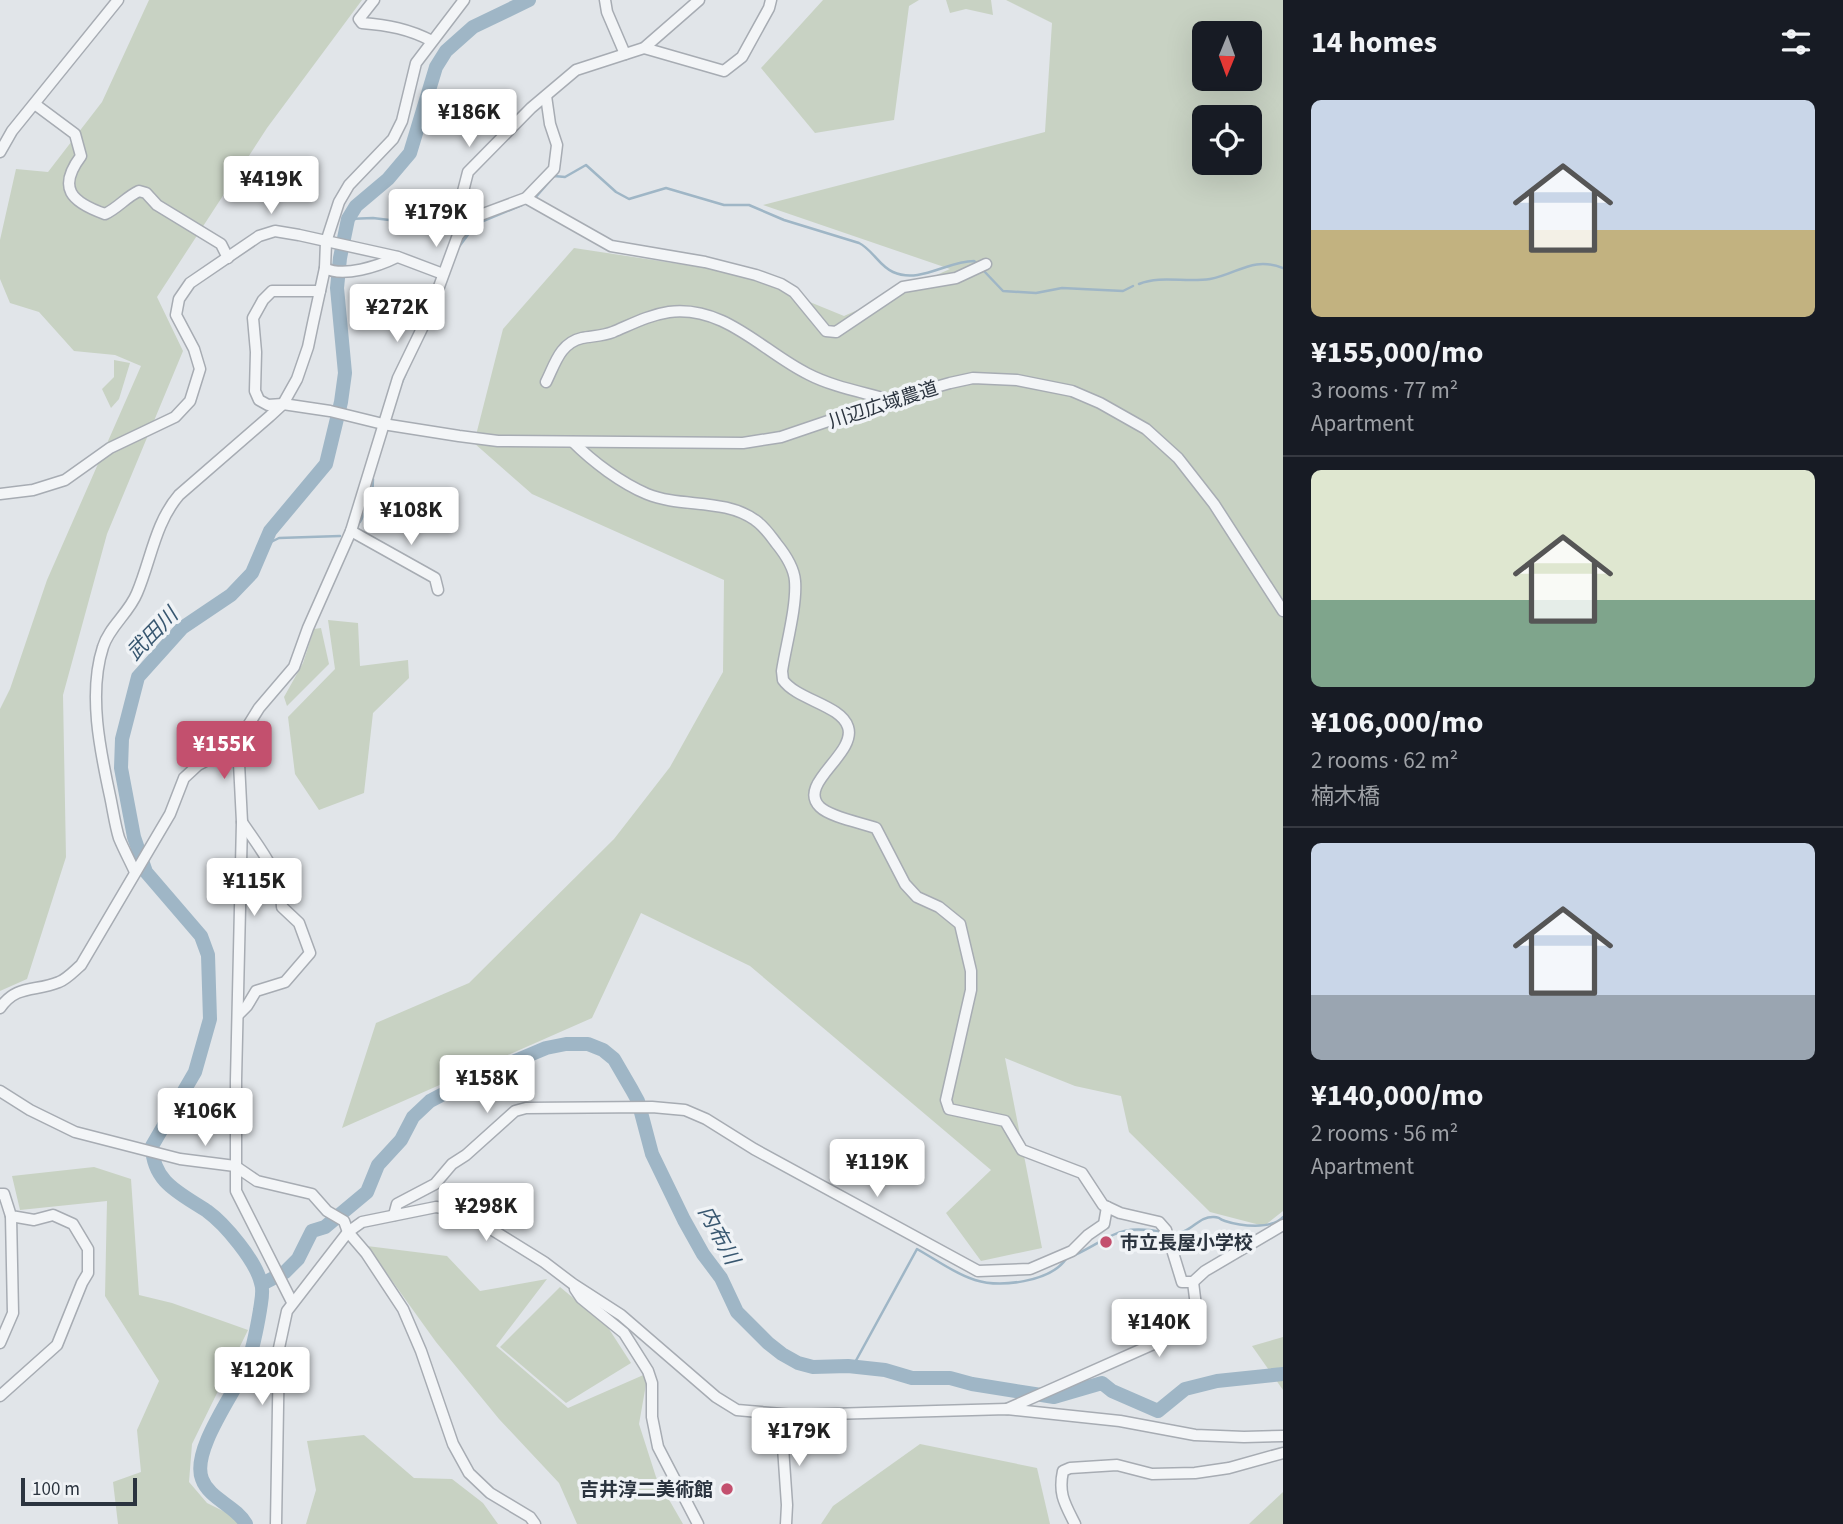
<!DOCTYPE html>
<meta charset="utf-8">
<style>
body{margin:0;font-family:"Source Sans 3","Noto Sans JP",sans-serif;background:#20242c;color:#f1f3f6;height:100vh;display:flex;flex-direction:column;font-size:26px;white-space:nowrap}
*{box-sizing:border-box;margin:0}
p{font-size:23px;color:#9ea1a6}
.icon{flex:none;width:38px;height:38px;fill:none;stroke:currentColor;stroke-width:2;stroke-linecap:round;stroke-linejoin:round}
.map{position:relative;flex:1;overflow:hidden}
.panel{display:flex;flex-direction:column;background:#171b24;width:560px}
.panel>*{flex:none}
.needle{width:46px;rotate:181deg}
.buttons{position:absolute;left:1192px;top:21px;display:grid;gap:14px}
.buttons a{display:grid;place-items:center;width:70px;height:70px;border-radius:10px;background:#171b24;box-shadow:0 7px 28px #0002;font-size:35px}
.scale{position:absolute;left:21px;bottom:18px;width:116px;box-sizing:border-box;padding-left:7px;border:4px solid #2b343f;border-top:0;font-size:19px;line-height:24px;white-space:nowrap;color:#2b343f;-webkit-text-stroke:5px #f0f3f6;paint-order:stroke}
.price{position:absolute;translate:-50% -60px;padding:0 16px;border-radius:7px;background:#fff;color:#222;font-size:23px;line-height:46px;filter:drop-shadow(0 2px 4px #0008)}
.price::after{content:'';position:absolute;left:50%;top:42px;width:21px;height:16px;margin-left:-10px;background:inherit;clip-path:polygon(0 0,100% 0,50% 100%)}
.price.selected{background:#c3506e;color:#fff}
ul{padding:0;list-style:none}
li{display:grid;align-content:center;gap:14px;height:371px;padding:0 28px}
li+li{border-top:2px solid #363941}
li span{display:grid;place-items:center;height:217px;border-radius:10px;color:#555}
li>.icon{margin-inline-start:auto}
span .icon{width:126px;height:126px;fill:#fffc;stroke-width:1}
li b{font-size:30px}
h2{display:flex;justify-content:space-between;align-items:center;height:84px;padding:0 28px;font-size:30px}
main{display:flex;flex:1;min-height:0}
.map>svg:first-child{display:block}
.green{fill:#c8d2c3;fill-rule:evenodd}
.lines{fill:none;stroke-linecap:round;stroke-linejoin:round}
.stream{stroke:#9fb6c6;stroke-width:2.5}
.river{stroke:#9fb6c6;stroke-width:14}
.minor-casing{stroke:#a7acb3;stroke-width:13}
.minor{stroke:#f3f5f7;stroke-width:10}
.poi-dot{fill:#c3506e;stroke:#f0f3f6;stroke-width:2.5}
.labels{text-anchor:middle;stroke-width:7;stroke-linejoin:round;paint-order:stroke}
.street-label{font-size:19px;fill:#2b343f;stroke:#f0f3f6}
.poi-label{font-size:19px;font-weight:bold;fill:#2b343f;stroke:#f0f3f6;text-anchor:start}
.water-label{font-size:21px;font-style:italic;fill:#385770;stroke:#f0f3f6}
</style>
<main>
<div class="map">
<svg width="1283" height="1524" viewBox="0 0 1283 1524">
<rect width="100%" height="100%" fill="#e1e5e9"/>
<g class="green">
<path d="M149,0h213l-95,128 -110,169 26,54 -76,183 -44,161 3,162 -39,122 -27,12v-282l10,-20 37,-109 94,-214 -26,-11 -41,-4 -35,-39 -29,-9 -10,-24v-39l16,-71 32,3 54,-70z"/>
<path d="M823,0h96l-10,6 -15,114 -79,13 -54,-65z"/>
<path d="M946,0h45l2,15 -27,-6 -16,4z"/>
<path d="M1006,0h277v1211l-19,15 -54,-14 -81,-80 -8,-36 -46,-10 -70,-28 37,190 -61,13 -35,-48 45,-43 -241,-204 -109,-53 -49,105 -250,110 34,-105 93,-40 145,-144 56,-72 53,-95 1,-92 -192,-86 -58,-51 29,-114 71,-81 165,25 105,43 106,-47 -187,-64 282,-73 7,-109zM1204,33h46v46h-46zM1204,117h46v46h-46z"/>
<path d="M114,360l16,3 -11,36 -8,9 -9,-19 12,-12z"/>
<path d="M328,620l30,3 2,43 48,-6 1,18 -36,35 -9,80 -45,17 -24,-36 -7,-57 47,-48z"/>
<path d="M321,628l8,36 -42,42 -3,-9 19,-34 11,-34z"/>
<path d="M94,1167l37,12 8,116 33,8 76,27 -56,114 -3,38 18,21 36,18v3h-125l-5,-42 28,-10 -4,-42 22,-49 -54,-85 2,-95 -87,9 -8,-34z"/>
<path d="M367,1246l80,10 33,35 67,-12 -51,67 72,62 80,-35 -9,51 17,53 27,47h-106l-18,-41 -60,-64 -63,-77z"/>
<path d="M560,1287l47,39 24,37 -65,40 -66,-56z"/>
<path d="M1283,1337v53l-31,-44z"/>
<path d="M364,1435l50,43 38,1 31,24 15,21h-192l10,-34 -9,-49z"/>
<path d="M920,1444l117,24 13,56h-229l12,-18z"/>
<path d="M1283,1492v32h-34l2,-2z"/>
</g>
<g class="lines">
<g class="stream">
<path d="M535,198l19,-22 11,1 21,-12 30,27 13,7 37,-11 58,17h25l35,15 75,23c14,7 20,23 34,29 27,12 54,-11 81,-11l4,4"/>
<path d="M348,219l25,-1 73,9"/>
<path d="M458,248l18,-24 46,-19"/>
<path d="M983,270l20,21 33,2 26,-5 61,3 10,-5"/>
<path d="M1139,284c22,-9 47,-1 71,-5 28,-5 42,-23 73,-11"/>
<path d="M436,310l7,-16"/>
<path d="M399,389l7,-16"/>
<path d="M360,522l12,-23 1,-20"/>
<path d="M263,546l16,-8 61,-2"/>
<path d="M1169,1233c23,3 27,-17 45,-16 9,1 2,1 11,4 15,5 46,9 58,-4"/>
<path d="M1075,1255c39,-19 42,-31 88,-23"/>
<path d="M853,1366l64,-117c18,10 38,25 58,31 25,8 75,2 91,-21"/>
</g>
<g class="river">
<path d="M262,1284l23,-12 13,-13 14,-28 13,-4 42,-35 11,-27 23,-25 12,-23 17,-16 40,-21 76,-32 20,-4h22l15,6 11,9 18,31 6,11 14,53 32,66 19,34 18,24 16,34 31,31 14,11 16,9 15,4 35,-1 37,4 27,8h38l22,6 82,13 48,-14 10,8 46,20 27,-22 32,-8 66,-7"/>
<path d="M246,1524c-10,-18 -37,-25 -44,-45 -11,-28 32,-85 44,-112 7,-17 11,-39 14,-57 1,-8 4,-19 1,-27 -5,-22 -36,-59 -54,-72 -27,-18 -54,-28 -55,-65l43,-74 15,-53 -2,-64 -7,-19 -55,-64 -12,-35 -13,-69 1,-29 16,-62 44,-49 49,-33 21,-22 18,-42 56,-67 15,-62 4,-29 -8,-85 3,-30 8,-39 8,-13 32,-27 22,-26 26,-86 10,-16 27,-24 56,-27"/>
</g>
<defs>
<g id="minor">
<path d="M374,0l-15,19 3,4c26,2 47,6 70,18"/>
<path d="M605,0l2,12 18,42"/>
<path d="M644,48l80,23 18,-14 27,-49 2,-8"/>
<path d="M36,105l39,29 6,22c-24,32 -10,46 24,58 13,-6 21,-17 34,-23l7,2 11,12 64,39 7,14"/>
<path d="M0,152l12,-21 106,-131"/>
<path d="M526,198l85,48 94,16 51,13 25,9 13,8 32,39 10,1 67,-45 53,-9 30,-14"/>
<path d="M458,235l17,-18 51,-19 28,-29 3,-24 -7,-21 -4,-28"/>
<path d="M325,268c18,10 54,-2 72,-11"/>
<path d="M320,291h-48l-9,9 -10,18 3,34 -1,39 4,9 9,5 15,-1 47,7 53,13 76,12 39,5 245,2 38,-6 109,-37 60,-17 23,-5 44,2 55,11 28,12 46,26 32,29 36,46 69,107"/>
<path d="M546,382c9,-18 14,-39 36,-44 10,-2 21,-2 31,-6 19,-8 36,-17 56,-20 56,-7 94,40 139,62 25,13 55,18 82,26"/>
<path d="M573,442c20,20 48,41 74,52 34,14 77,4 108,26 9,6 15,15 21,23 9,11 18,24 19,38 2,25 -9,64 -13,90l1,9c14,20 58,25 65,47 9,27 -52,57 -28,80 10,10 42,16 56,21l29,56 12,13 22,10 21,17 11,47v19l-25,110 3,9 56,12 17,29 60,23 21,32 17,8 39,9 7,8 16,52h11l12,-11 78,-46"/>
<path d="M0,494l33,-4 32,-10 45,-32 65,-31 15,-16 10,-32 -6,-20 -18,-34 3,-16 11,-16 69,-47 16,-5 24,4 99,22 45,17"/>
<path d="M351,531l84,47 3,12"/>
<path d="M135,872c-5,-11 -11,-22 -16,-34 -4,-13 -6,-28 -9,-42 -10,-46 -22,-103 -7,-149 6,-20 26,-34 34,-54 14,-33 18,-70 42,-98l91,-79 13,-12 14,-25 11,-32 5,-24 12,-55 1,-26 13,-40 10,-17 44,-46 9,-18 14,-58 48,-63"/>
<path d="M0,1008c17,-24 35,-16 59,-26 8,-3 15,-11 22,-17l89,-151 14,-36 14,-13 44,-23"/>
<path d="M239,1014l8,-8 9,-15 29,-9 25,-29 -11,-30 -17,-16c0,-33 -22,-58 -40,-85"/>
<path d="M0,1091l30,19 45,22 105,27 55,7 22,15 55,13 15,17 17,10 4,11 18,21 37,56 18,42 32,93 16,29 21,20 40,24 5,7"/>
<path d="M0,1194h4l7,22 23,4 19,-5 20,9 15,25v24l-6,10 -25,62 -57,51"/>
<path d="M394,1215l3,-11 38,-20 17,-20 14,-9 49,-44 11,-3 126,-1 33,3 21,9 48,30 224,122 52,-2 42,-18 16,-16 16,-11 3,-17"/>
<path d="M575,1289l6,9 43,35 24,38 4,12v34l6,30 40,77"/>
<path d="M292,1302l-56,-111v-111l6,-258 -3,-59 7,-34 13,-21 35,-41 14,-39 43,-97 47,-153 31,-64 29,-79 1,-28 9,-35 63,-64 45,-38 68,-22 55,-48"/>
<path d="M0,1343l13,-30 -2,-97"/>
<path d="M1007,1409l185,-82 5,-13 -4,-32"/>
<path d="M276,1524l3,-176 8,-37 61,-79 14,-10 74,-15 26,4 82,51 29,22 48,31 95,82 21,13 57,5 213,-6 113,12 75,14 49,2 39,-1"/>
<path d="M786,1524l1,-19 -4,-58 40,-32"/>
<path d="M1075,1524c-10,-20 -17,-30 -12,-53l7,-3 47,-3 35,9 43,-1 34,-5 54,-15"/>
</g>
</defs>
<use href="#minor" class="minor-casing"/>
<use href="#minor" class="minor"/>
</g>
<g class="poi-dot">
<circle cx="1106" cy="1242" r="7"/>
<circle cx="727" cy="1489" r="7"/>
</g>
<g class="labels">
<g class="street-label">
<text transform="translate(883 404) rotate(-18)" y="7">川辺広域農道</text>
</g>
<g class="poi-label">
<text x="1120" y="1249">市立長屋小学校</text>
<text x="713" y="1496" text-anchor="end">吉井淳二美術館</text>
</g>
<g class="water-label">
<text transform="translate(152 634) rotate(-46)" y="7">武田川</text>
<text transform="translate(719 1235) rotate(62)" y="7">内布川</text>
</g>
</g>
</svg>
<div class="buttons">
<a><svg class="needle" viewBox="-14 -14 28 28"><path d="M0-13l5 13h-10z" fill="#e53935"/><path d="M0 13l5-13h-10z" fill="#9ea1a6"/></svg></a>
<a><svg class="icon" aria-label="locate" viewBox="0 0 24 24"><circle cx="12" cy="12" r="6"/><path d="M12 2v4M12 18v4M2 12h4M18 12h4"/></svg></a>
</div>
<div class="scale">100 m</div>
<b class="price" style="left:469px;top:149px">¥186K</b>
<b class="price" style="left:271px;top:216px">¥419K</b>
<b class="price" style="left:436px;top:249px">¥179K</b>
<b class="price" style="left:397px;top:344px">¥272K</b>
<b class="price" style="left:411px;top:547px">¥108K</b>
<b class="price selected" style="left:224px;top:781px">¥155K</b>
<b class="price" style="left:254px;top:918px">¥115K</b>
<b class="price" style="left:487px;top:1115px">¥158K</b>
<b class="price" style="left:205px;top:1148px">¥106K</b>
<b class="price" style="left:877px;top:1199px">¥119K</b>
<b class="price" style="left:486px;top:1243px">¥298K</b>
<b class="price" style="left:1159px;top:1359px">¥140K</b>
<b class="price" style="left:262px;top:1407px">¥120K</b>
<b class="price" style="left:799px;top:1468px">¥179K</b>
</div>
<section class="panel">
<h2>14 homes<svg class="icon" aria-label="filters" viewBox="0 0 24 24"><path d="M4 7h16M4 17h16"/><circle cx="9" cy="7" r="2"/><circle cx="15" cy="17" r="2"/></svg></h2>
<ul>
<li><span style="background:linear-gradient(#c9d6e8 60%,#c2b280 0)"><svg class="icon" aria-label="home" viewBox="0 0 24 24"><path d="M3 11l9-7 9 7M6 9v11h12V9"/></svg></span><div><b>¥155,000/mo</b><p>3 rooms · 77 m²</p><p>Apartment</p></div></li>
<li><span style="background:linear-gradient(#dfe7d0 60%,#7fa58c 0)"><svg class="icon" aria-label="home" viewBox="0 0 24 24"><path d="M3 11l9-7 9 7M6 9v11h12V9"/></svg></span><div><b>¥106,000/mo</b><p>2 rooms · 62 m²</p><p>楠木橋</p></div></li>
<li><span style="background:linear-gradient(#c9d6e8 70%,#9aa5b1 0)"><svg class="icon" aria-label="home" viewBox="0 0 24 24"><path d="M3 11l9-7 9 7M6 9v11h12V9"/></svg></span><div><b>¥140,000/mo</b><p>2 rooms · 56 m²</p><p>Apartment</p></div></li>
</ul>
</section>
</main>
